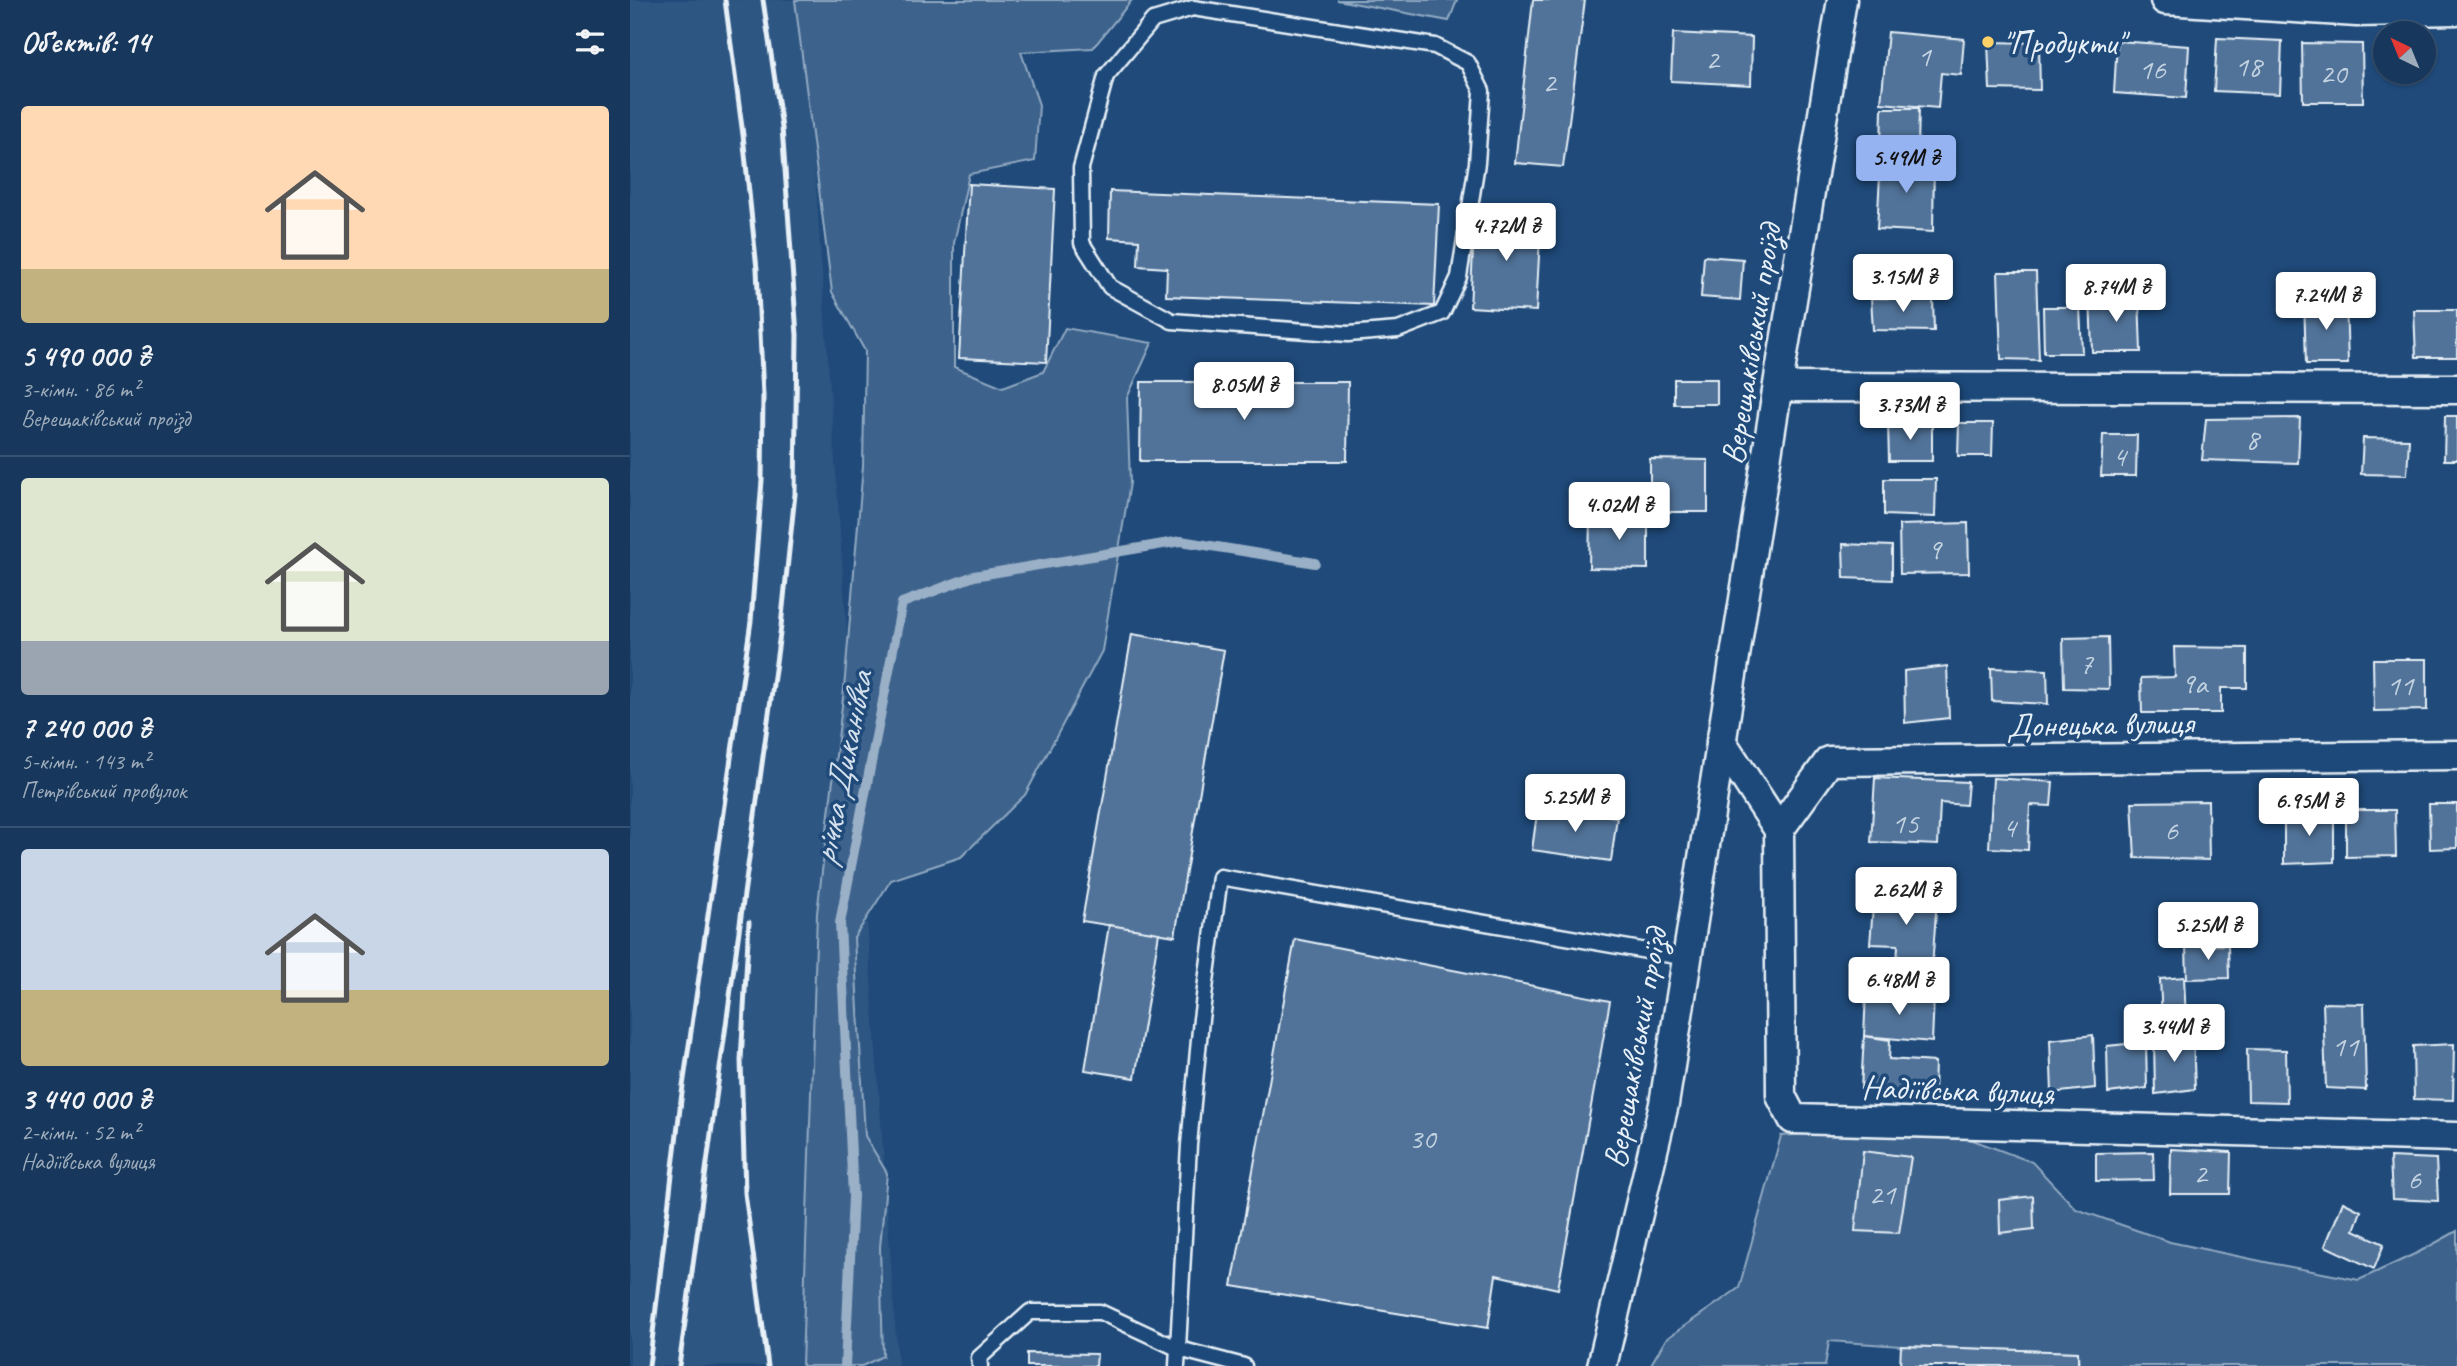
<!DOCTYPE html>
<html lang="uk">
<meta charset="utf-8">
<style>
body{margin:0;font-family:Caveat,sans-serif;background:#244365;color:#f1f3f6;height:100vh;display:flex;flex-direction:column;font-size:26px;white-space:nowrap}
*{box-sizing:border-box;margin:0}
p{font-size:23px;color:#9eacbb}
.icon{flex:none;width:38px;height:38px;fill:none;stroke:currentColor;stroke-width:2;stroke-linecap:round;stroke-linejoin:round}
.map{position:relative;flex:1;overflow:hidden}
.details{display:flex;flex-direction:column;background:#17385c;width:630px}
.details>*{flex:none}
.needle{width:46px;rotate:317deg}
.buttons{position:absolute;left:1743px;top:21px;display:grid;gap:14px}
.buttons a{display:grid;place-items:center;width:63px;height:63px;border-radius:50%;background:#17385c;box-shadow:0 2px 5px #0004,0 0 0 2px #365272;font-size:35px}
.price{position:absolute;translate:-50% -60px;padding:0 16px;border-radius:7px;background:#fff;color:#222;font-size:23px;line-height:46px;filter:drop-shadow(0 2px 4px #0008)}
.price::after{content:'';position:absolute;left:50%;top:42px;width:21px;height:16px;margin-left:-10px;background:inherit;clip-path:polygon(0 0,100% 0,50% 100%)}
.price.on{background:#95b2f1;color:#111}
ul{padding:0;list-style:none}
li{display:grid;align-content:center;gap:14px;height:371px;padding:0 21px}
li+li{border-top:2px solid #365272}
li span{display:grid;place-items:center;height:217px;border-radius:7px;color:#555}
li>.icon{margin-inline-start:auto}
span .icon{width:126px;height:126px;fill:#fffc;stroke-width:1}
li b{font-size:30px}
h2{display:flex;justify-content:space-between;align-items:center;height:84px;padding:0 21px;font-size:30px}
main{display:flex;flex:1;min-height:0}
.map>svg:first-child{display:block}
.built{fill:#2e5683}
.green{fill:#3c628c;stroke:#92aac2;stroke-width:2}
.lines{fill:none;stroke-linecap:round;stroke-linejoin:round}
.stream{stroke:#9ab0c7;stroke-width:10}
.building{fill:#517399;stroke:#e8f1f8;stroke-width:2}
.lane-casing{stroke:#e8f1f8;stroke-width:19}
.street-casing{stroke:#e8f1f8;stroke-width:33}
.lane{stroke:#1f4a7a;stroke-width:14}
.street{stroke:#1f4a7a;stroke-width:28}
.rail{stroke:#e8f1f8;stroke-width:5}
.poi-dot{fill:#ffd166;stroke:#1f4a7a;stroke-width:2.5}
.labels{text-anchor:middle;stroke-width:7;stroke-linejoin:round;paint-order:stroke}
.number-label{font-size:30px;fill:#c2d2e0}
.poi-label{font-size:33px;fill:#e8f1f8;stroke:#1f4a7a;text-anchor:start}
.street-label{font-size:33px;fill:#e8f1f8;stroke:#1f4a7a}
.water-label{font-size:35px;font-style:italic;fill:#d4e1ec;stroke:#1f4a7a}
</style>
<main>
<section class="details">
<h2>Об’єктів: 14<svg class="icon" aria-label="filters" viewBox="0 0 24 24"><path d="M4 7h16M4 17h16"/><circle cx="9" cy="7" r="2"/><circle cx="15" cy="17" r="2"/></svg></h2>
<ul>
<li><span style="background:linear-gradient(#ffd9b3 75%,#c2b280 0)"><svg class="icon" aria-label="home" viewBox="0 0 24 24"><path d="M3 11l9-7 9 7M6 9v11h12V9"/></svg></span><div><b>5 490 000 ₴</b><p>3-кімн. · 86 m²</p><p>Верещаківський проїзд</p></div></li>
<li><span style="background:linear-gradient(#dfe7d0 75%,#9aa5b1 0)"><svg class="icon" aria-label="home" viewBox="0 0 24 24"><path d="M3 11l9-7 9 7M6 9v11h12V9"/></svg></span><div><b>7 240 000 ₴</b><p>5-кімн. · 143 m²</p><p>Петрівський провулок</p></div></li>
<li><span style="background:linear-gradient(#c9d6e8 65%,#c2b280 0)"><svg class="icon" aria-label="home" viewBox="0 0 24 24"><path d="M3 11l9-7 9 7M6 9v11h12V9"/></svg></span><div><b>3 440 000 ₴</b><p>2-кімн. · 52 m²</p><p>Надіївська вулиця</p></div></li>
</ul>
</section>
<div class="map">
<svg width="1827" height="1366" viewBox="0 0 1827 1366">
<rect width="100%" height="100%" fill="#1f4a7a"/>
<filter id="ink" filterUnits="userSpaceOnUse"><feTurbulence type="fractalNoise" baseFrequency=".0143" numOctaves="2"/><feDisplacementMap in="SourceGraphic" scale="14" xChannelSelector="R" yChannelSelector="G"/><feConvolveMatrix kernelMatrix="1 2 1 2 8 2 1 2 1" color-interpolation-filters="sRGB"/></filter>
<g filter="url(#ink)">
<path class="built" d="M0,0h173l95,1366h-268z"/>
<g class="green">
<path d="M165,0h337l-39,48 -72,4 18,53 -4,56 -66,13 -15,69v124l49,20 40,-15 22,-44 87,15 -25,55 3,85 -28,168 -77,144 -64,62 -70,23 -37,58 11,198 22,37 -7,74 3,109 -21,10h-60l15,-453 27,-224 19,-223 2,-115 -33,-59z"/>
<path d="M707,0h120l-8,21z"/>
<path d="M1297,1123l105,39 44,47 94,33 100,21 89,17 60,-28 38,-21v135h-378l-1,-14 -177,-6 -72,-5 -4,25h-175l16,-27 73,-51 42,-152z"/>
</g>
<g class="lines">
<path class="stream" d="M215,1366l8,-170 -13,-273 62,-320 72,-27 207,-35 134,22"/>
</g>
<g class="building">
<path d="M903,0h52l-22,167 -48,-4z"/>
<path d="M1258,32l76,7 -3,36 -20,-2 -3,35 -57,-5z"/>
<path d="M1043,33l79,4 -1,48 -80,-4z"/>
<path d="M1587,38l65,3 -2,53 -66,-3z"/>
<path d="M1487,41l72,5 -3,52 -72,-5z"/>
<path d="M1358,42l51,1 1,47 -50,-1z"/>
<path d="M1672,43l60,1 1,58h-60z"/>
<path d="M1252,108h37l-1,40h-37z"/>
<path d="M1251,158h53l-1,74 -56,-3z"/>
<path d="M339,184l86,5 -9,173 -87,-4z"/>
<path d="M480,191l329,13 -5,102 -268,-10 1,-28 -29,-2 1,-26 -30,-2z"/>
<path d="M845,216l66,3 -5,92 -66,-4z"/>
<path d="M1074,256l39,3 -3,41 -39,-3z"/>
<path d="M1368,272h38l3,88 -38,-1z"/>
<path d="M1460,295h49l2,57h-49z"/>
<path d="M1241,298l62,1 1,32 -61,-1z"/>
<path d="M1674,299h42l2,65h-42z"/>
<path d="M1413,307h37l2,46h-38z"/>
<path d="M1784,310h43v47h-41z"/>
<rect x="1044" y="379" width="43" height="25"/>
<path d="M511,382h207l-1,79h-207z"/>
<path d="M1815,416h12v44h-13z"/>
<path d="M1670,418l-2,45 -96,-3 4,-41z"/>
<path d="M1258,423h44v38h-43z"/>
<path d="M1329,423h34l-1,33h-34z"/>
<path d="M1473,435h34l-1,41h-35z"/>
<path d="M1733,438l46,1 -2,36 -46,-1z"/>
<path d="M1020,459l58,1v52h-58z"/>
<path d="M1254,479h52l-1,38 -51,-2z"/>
<path d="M960,516h58v53l-59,-1z"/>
<path d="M1338,523l1,50 -69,1 -1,-49z"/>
<path d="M1213,544l49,2v34l-48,-2z"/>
<path d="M502,634l92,16 -49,286 -93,-15z"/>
<path d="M1478,637l1,52 -45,-1 -1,-50z"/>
<path d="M1544,647l73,1v40h-26v25h-79l-1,-35 34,-1z"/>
<path d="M1743,659h54v51l-53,1z"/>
<path d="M1317,666l2,52 -44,5 -1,-52z"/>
<path d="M1361,668l56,2 1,34 -56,-3z"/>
<path d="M1245,778l93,4 -2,23 -26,-2 -2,42 -67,-3z"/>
<path d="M1363,778l60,4 -2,24 -21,-1 -2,45 -39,-2z"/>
<path d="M1578,801l1,59 -74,-2 -3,-56z"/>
<path d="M1799,804h28v44l-27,1z"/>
<path d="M908,806l79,11 -6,44 -79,-11z"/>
<path d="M1716,810h49l1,46 -50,1z"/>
<path d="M1704,812v50l-50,2v-50z"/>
<path d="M1244,894l63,4 -5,70 -35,-3 1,-20 -28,-1z"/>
<path d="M479,925l50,8 -24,145 -50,-8z"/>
<path d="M665,939l315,62 -52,288 -62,-14 -8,53 -256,-42z"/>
<path d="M1598,945l1,33 -42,1 -1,-33z"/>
<path d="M1554,977l2,43h-24l-2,-41z"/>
<path d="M1236,992l68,4 -2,46 -68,-6z"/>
<path d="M1693,1003l41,1 2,86 -40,-2z"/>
<path d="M1463,1035l2,53 -43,5 -2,-53z"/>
<path d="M1234,1036l26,4 -1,19 46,3 -1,31 -73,-4z"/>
<path d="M1563,1036l2,53 -40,5 -1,-56z"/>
<path d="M1516,1042l1,46 -39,5 -1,-47z"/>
<path d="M1824,1044l-1,56 -39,-1 -1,-53z"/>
<path d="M1617,1049l39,1 1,52 -39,-1z"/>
<path d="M1541,1149l60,3 -1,42h-60z"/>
<path d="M1233,1151l48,6 -12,76 -44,-2z"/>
<path d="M1523,1152l1,28 -58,1v-28z"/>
<path d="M1760,1157l46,2 2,42 -46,-2z"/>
<path d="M1403,1196l1,33 -34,4 -1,-33z"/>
<path d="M1713,1202l18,9 -7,19 30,14 -10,25 -49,-23z"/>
<path d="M1271,1346l177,6v14h-178z"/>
<path d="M397,1353l70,1 -1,12h-69z"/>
</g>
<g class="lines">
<defs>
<g id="lane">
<path d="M563,8l242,38 33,17 14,28 -5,72 -18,114 -17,36 -44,17 -50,4 -176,-13 -62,-34 -28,-44 -1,-75 25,-92 47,-56z"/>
<path d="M350,1366l-1,-8 51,-46h70l79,37 65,17"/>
<path d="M547,1366l12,-221 12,-126 19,-142 467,81"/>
</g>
<g id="street">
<path d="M1535,0l192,12 100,-2"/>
<path d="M1148,387l679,2"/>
<path d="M1091,741l58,89 2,266 12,23 664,18"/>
<path d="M1149,830l50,-69 628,-6"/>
<path d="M972,1366l62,-262 116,-732 62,-372"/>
</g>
</defs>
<use href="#lane" class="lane-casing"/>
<use href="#street" class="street-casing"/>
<use href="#lane" class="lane"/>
<use href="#street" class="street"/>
<g class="rail">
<path d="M119,922l-8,138 4,133 23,173"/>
<path d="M19,1366l32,-266 70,-479 11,-141 1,-84 -6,-127 -14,-134 -18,-135"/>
<path d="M49,1366l102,-740 14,-132 2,-159 -15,-207 -19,-128"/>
</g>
</g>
</g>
<circle class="poi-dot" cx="1358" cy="42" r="7"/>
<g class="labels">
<g class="number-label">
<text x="1294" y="66">1</text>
<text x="1082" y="69">2</text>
<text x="1618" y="76">18</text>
<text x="1522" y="79">16</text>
<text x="1703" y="83">20</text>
<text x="919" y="92">2</text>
<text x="1622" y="449">8</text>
<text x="1489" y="466">4</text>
<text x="1304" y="559">9</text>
<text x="1456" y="673">7</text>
<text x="1564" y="693">9а</text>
<text x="1770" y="695">11</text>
<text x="1275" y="833">15</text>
<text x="1379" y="837">4</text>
<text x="1541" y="840">6</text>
<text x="1715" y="1056">11</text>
<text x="792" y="1148">30</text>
<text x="1570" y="1183">2</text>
<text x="1784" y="1189">6</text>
<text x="1252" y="1204">21</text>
</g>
<g class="poi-label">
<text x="1372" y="54">"Продукти"</text>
</g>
<g class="street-label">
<text transform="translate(1120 344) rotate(-81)" y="12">Верещаківський проїзд</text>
<text transform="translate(1470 723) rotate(-1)" y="12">Донецька вулиця</text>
<text transform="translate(1004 1048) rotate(-80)" y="12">Верещаківський проїзд</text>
<text transform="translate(1328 1089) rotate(2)" y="12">Надіївська вулиця</text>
</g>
<g class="water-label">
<text transform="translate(212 768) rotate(-79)" y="12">річка Диканівка</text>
</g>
</g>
</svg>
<div class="buttons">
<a><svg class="needle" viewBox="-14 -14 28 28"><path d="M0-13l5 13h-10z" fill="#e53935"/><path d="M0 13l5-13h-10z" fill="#9eacbb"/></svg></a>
</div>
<b class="price on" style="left:1276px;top:195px">5.49M ₴</b>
<b class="price" style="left:876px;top:263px">4.72M ₴</b>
<b class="price" style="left:1273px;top:314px">3.15M ₴</b>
<b class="price" style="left:1486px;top:324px">8.74M ₴</b>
<b class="price" style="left:1696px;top:332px">7.24M ₴</b>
<b class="price" style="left:614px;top:422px">8.05M ₴</b>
<b class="price" style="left:1280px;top:442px">3.73M ₴</b>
<b class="price" style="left:989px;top:542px">4.02M ₴</b>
<b class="price" style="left:945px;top:834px">5.25M ₴</b>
<b class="price" style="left:1679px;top:838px">6.95M ₴</b>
<b class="price" style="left:1276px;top:927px">2.62M ₴</b>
<b class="price" style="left:1578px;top:962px">5.25M ₴</b>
<b class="price" style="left:1269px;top:1017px">6.48M ₴</b>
<b class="price" style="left:1544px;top:1064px">3.44M ₴</b>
</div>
</main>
